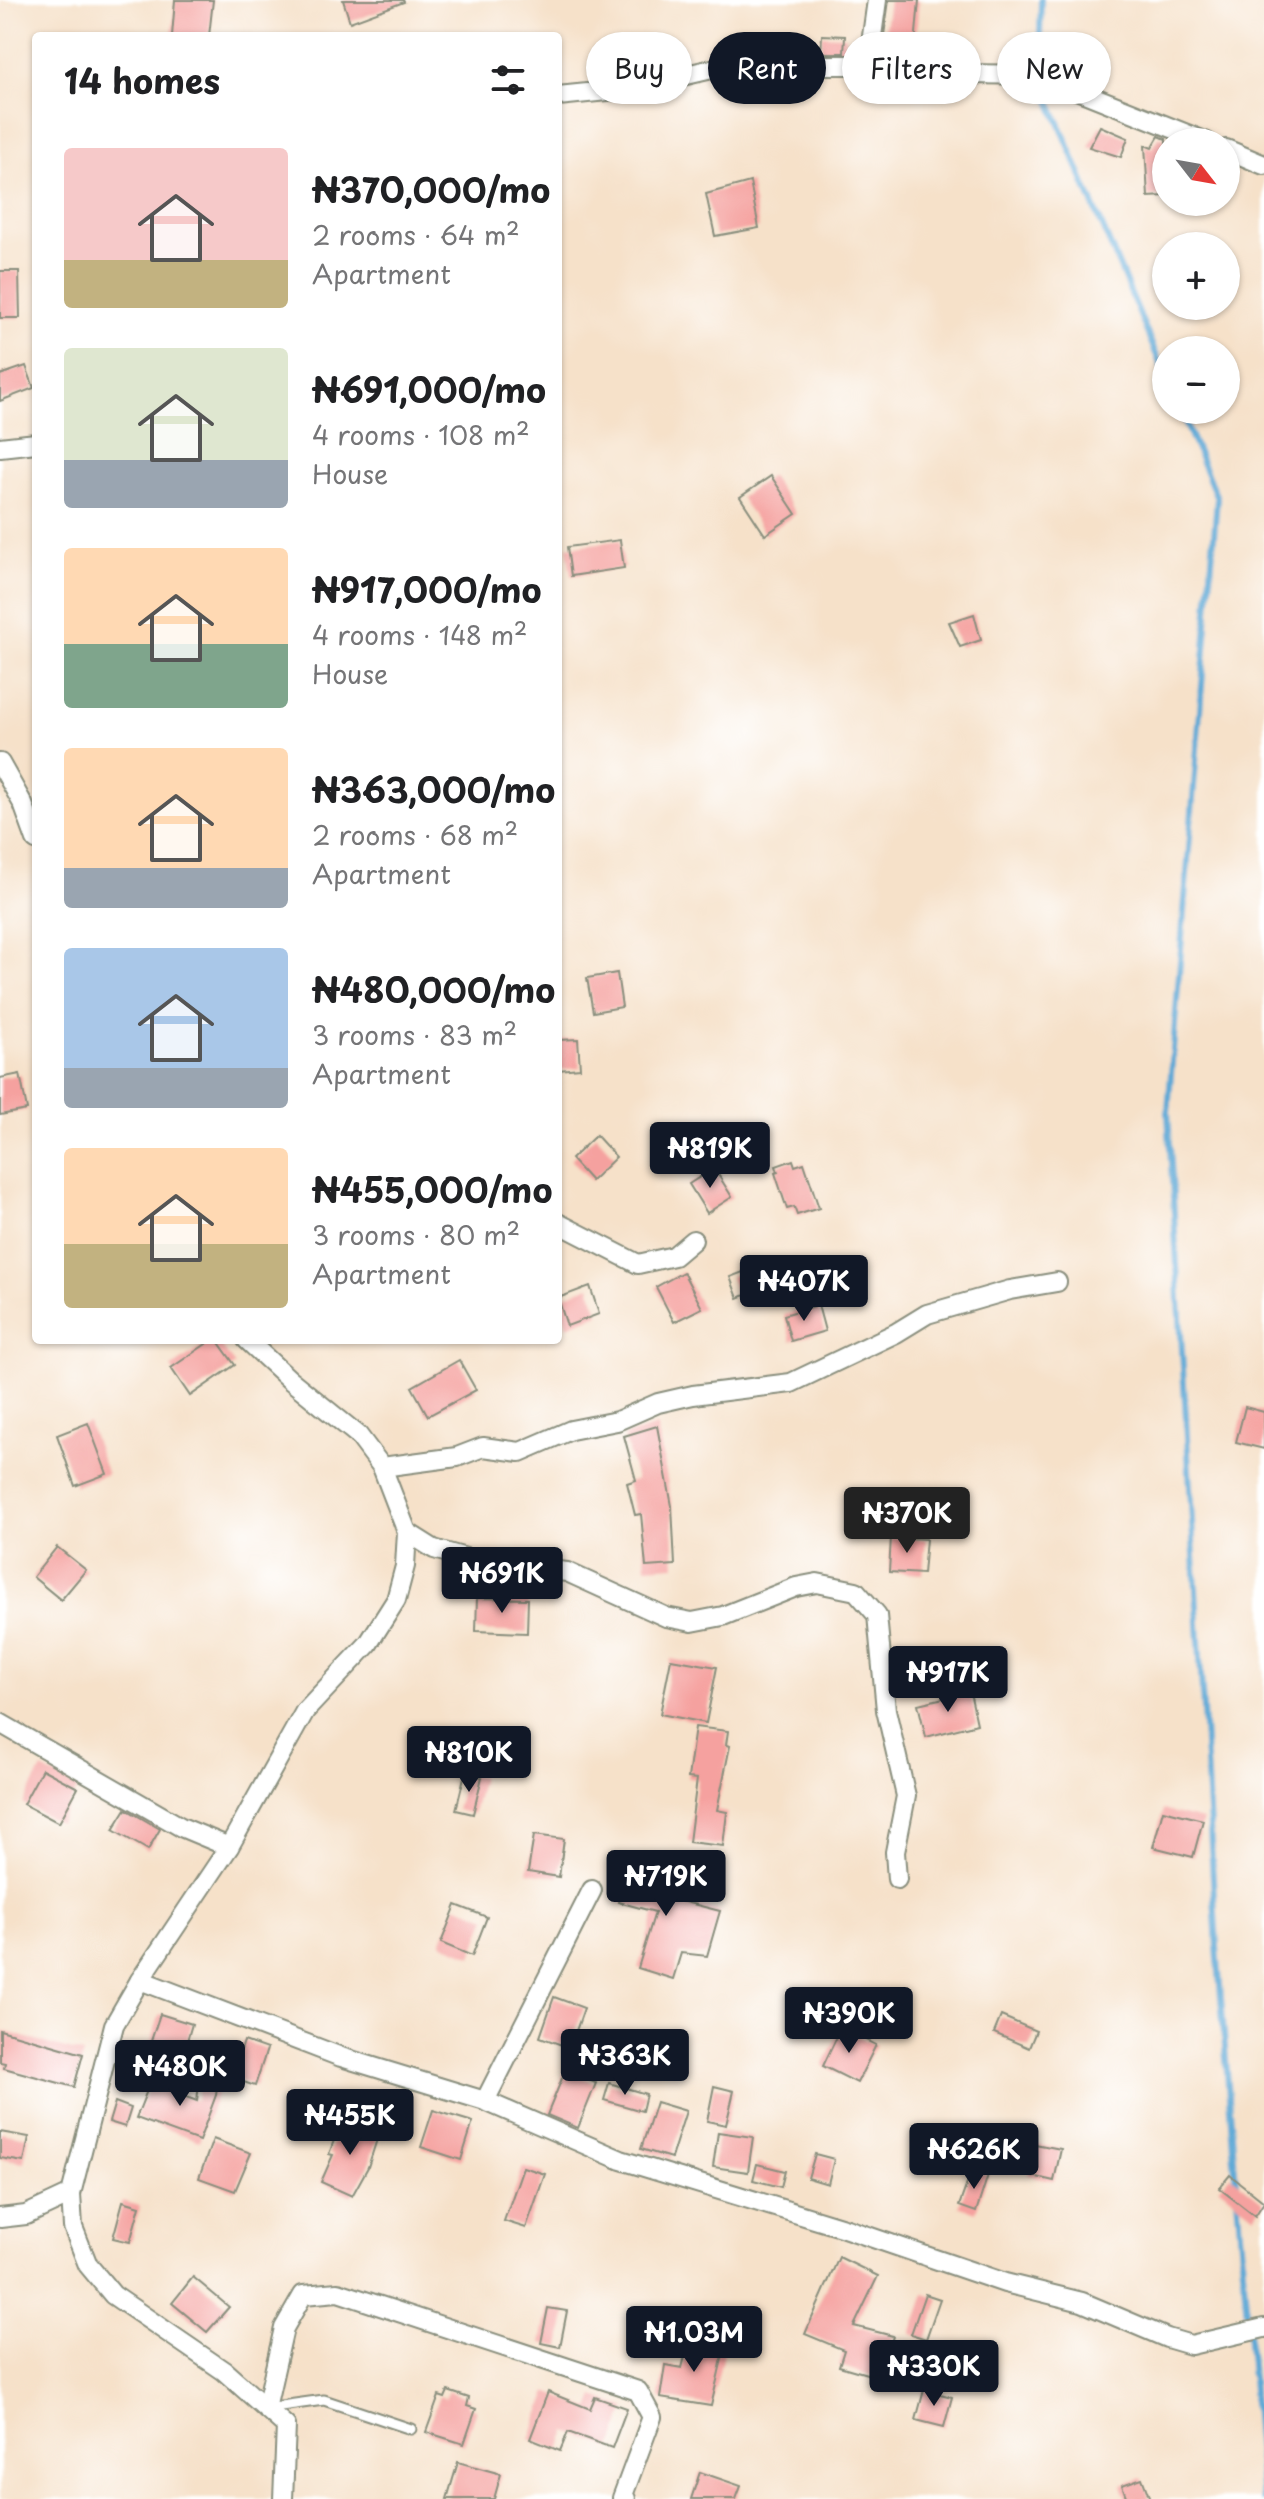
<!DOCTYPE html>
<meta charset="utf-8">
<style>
body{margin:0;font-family:"Playpen Sans",sans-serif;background:#f6f6f6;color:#202124;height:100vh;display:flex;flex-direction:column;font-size:30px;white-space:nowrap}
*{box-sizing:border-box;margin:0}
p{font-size:26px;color:#757577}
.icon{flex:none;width:44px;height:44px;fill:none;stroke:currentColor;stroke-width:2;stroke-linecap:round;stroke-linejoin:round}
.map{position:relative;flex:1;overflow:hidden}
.drawer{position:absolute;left:32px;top:32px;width:530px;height:1312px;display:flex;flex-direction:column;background:#fff;border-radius:8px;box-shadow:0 2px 6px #0004}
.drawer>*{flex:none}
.guide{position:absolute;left:586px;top:32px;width:558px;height:72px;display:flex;gap:16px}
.needle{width:52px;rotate:121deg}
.tools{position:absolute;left:1152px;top:128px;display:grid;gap:16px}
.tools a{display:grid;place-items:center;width:88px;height:88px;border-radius:50%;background:#fff;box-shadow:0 2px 6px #0004;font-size:40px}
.price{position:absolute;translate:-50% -68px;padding:0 18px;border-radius:8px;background:#111827;color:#fff;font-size:26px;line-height:52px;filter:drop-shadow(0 2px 4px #0008)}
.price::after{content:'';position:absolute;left:50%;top:48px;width:24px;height:18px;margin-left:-12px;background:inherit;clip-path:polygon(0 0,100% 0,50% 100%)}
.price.on{background:#222;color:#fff}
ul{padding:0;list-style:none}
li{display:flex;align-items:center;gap:24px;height:200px;padding:0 32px}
li span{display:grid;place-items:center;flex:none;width:224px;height:160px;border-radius:8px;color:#555}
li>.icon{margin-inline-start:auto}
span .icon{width:96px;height:96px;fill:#fffc;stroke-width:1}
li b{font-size:34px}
h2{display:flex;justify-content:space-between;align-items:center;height:96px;padding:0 32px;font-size:34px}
.pill{padding:0 28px;border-radius:36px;background:#fff;box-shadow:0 2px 6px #0004;font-size:28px;line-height:72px}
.pill.on{background:#111827;color:#fff}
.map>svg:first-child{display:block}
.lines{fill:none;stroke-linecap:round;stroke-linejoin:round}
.stream{stroke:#5da8d5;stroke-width:6}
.building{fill:#f5a19f}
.lane-casing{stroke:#8a8f7e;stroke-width:13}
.street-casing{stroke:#8a8f7e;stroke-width:22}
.lane{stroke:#fff;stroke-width:9}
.street{stroke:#fff;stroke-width:18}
</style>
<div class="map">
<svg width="1264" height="2499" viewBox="0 0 1264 2499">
<rect width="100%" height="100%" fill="#fff"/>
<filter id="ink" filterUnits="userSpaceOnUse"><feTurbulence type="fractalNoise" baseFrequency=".0125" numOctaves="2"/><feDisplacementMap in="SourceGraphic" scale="16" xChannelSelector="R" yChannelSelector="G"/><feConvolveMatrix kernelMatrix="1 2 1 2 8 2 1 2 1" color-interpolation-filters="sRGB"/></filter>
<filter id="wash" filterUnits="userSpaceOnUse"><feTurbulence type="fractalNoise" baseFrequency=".006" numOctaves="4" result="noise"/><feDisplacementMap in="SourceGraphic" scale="32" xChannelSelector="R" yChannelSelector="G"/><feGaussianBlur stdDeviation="1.8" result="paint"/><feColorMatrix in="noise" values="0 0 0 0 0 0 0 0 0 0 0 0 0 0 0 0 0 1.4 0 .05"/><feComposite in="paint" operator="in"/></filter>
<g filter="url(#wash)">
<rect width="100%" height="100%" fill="#f6e1c9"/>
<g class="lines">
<g class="stream">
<path d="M1039,72l2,-72"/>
<path d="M1042,82l124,296"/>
<path d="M1180,410l37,88 -49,614 49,835 19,237"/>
<path d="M1237,2196l25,303"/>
</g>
</g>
<g id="blocks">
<g class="building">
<path d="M175,0h38l-4,36h-37z"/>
<path d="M343,0h60l1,2 -54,20z"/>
<path d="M889,0h30l-4,45 -32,-3z"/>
<path d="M822,35l23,1 -1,17h-23z"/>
<path d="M1100,126l28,12 -7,19 -32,-10z"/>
<path d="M1159,136l7,3v57l-18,1 -3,-52 7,3z"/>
<path d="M750,182l9,46 -44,8 -9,-42z"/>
<path d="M0,271h19l1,47h-20z"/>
<path d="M26,366l8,22 -34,13v-26z"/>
<path d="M771,476l25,38 -31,21 -25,-38z"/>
<path d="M620,540l4,28 -53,8 -4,-29z"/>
<path d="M974,614l7,26 -21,7 -11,-25z"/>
<path d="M617,973l5,34 -29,5 -6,-34z"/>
<path d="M578,1039l2,29 -22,2v-30z"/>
<path d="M20,1074l7,36 -27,5v-37z"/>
<path d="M596,1135l20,22 -25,24 -20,-22z"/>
<path d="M793,1160l2,6 9,-3 15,45 -22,7 -3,-8 -7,2 -12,-36 3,-1 -2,-6z"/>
<path d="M714,1168l18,29 -25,16 -18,-29z"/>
<path d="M756,1267l8,21 -26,10 -8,-21z"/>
<path d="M683,1272l19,36 -28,14 -18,-35z"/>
<path d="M590,1286l9,28 -32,12 -9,-28z"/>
<path d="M818,1305l7,26 -34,10 -7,-26z"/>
<path d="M212,1340h5l18,25 -45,31 -19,-28z"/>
<path d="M459,1360l17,30 -48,26 -16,-29z"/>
<path d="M1245,1407l19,5v37l-28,-7z"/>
<path d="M88,1423l19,51 -32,12 -18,-51z"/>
<path d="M657,1426l15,80 3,59 -29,2 -5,-53 -6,1 -8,-32 9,-3 -12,-44z"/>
<path d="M891,1537l35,2 -3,35 -34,-2z"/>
<path d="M57,1547l29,23 -25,30 -28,-23z"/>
<path d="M477,1598l51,1 -1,34 -51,-2z"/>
<path d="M671,1659l46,8 -11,56 -46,-9z"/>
<path d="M970,1692l7,32 -51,13 -8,-33z"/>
<path d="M695,1727l33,4 -2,14 4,1 -13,64 10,2 -4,34 -34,-4 8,-63 -9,-1z"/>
<path d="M42,1769l36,19 -19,35 -36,-19z"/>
<path d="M465,1773l17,4 -9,37 -17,-4z"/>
<path d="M126,1809l34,20 -12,21 -35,-20z"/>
<path d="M1163,1810l40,10 -10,37 -40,-10z"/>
<path d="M534,1835l30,4 -5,38 -31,-5z"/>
<path d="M629,1857l43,11 -7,29 55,14 -13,45 -26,-3 -8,26 -35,-11 17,-56 -37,-10z"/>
<path d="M456,1905l31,12 -15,39 -31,-13z"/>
<path d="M554,1997l30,11 -14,40 -30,-11z"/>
<path d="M160,2014l32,10 -8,27 -33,-10z"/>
<path d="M1001,2016l35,15 -7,17 -35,-15z"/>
<path d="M841,2028l35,17 -19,38 -34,-17z"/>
<path d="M0,2030l83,24 -9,33 -70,-19 1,-5 -5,-1z"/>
<path d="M244,2041l23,8 -12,37 -23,-8z"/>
<path d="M565,2071l31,12 -18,45 -31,-13z"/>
<path d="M200,2075l18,2 -2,18 -17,46 -63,-23 14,-35 47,18z"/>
<path d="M609,2083l37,11 -4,17 -38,-11z"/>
<path d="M714,2086l20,5 -8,34 -19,-4z"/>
<path d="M115,2102l16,6 -6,19 -16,-5z"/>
<path d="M656,2102l30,9 -15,47 -30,-9z"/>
<path d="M433,2110l40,12 -12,38 -40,-13z"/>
<path d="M341,2121l38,12 -11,34 -16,29 -31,-14 12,-27 -4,-1z"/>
<path d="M0,2132l29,5 -5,25 -24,-4z"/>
<path d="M718,2132l35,5 -5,35 -35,-5z"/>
<path d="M213,2139l38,14 -16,38 -36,-13z"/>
<path d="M1035,2144l26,5 -7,32 -26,-6z"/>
<path d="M815,2154l19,5 -6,25 -20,-6z"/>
<path d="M757,2164l28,7 -4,16 -28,-7z"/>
<path d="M523,2167l22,7 -19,54 -22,-7z"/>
<path d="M972,2170l16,5 -12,37 -17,-6z"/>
<path d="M1230,2175l34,27 -9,14 -36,-28z"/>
<path d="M123,2201l17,5 -10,36 -17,-4z"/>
<path d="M839,2257l39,19 -24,50 39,10 -12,42 -42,-12 5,-16 -39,-16z"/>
<path d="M193,2277l36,30 -22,25 -35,-29z"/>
<path d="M925,2294l15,5 -14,40 -15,-5z"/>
<path d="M548,2308l19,3 -7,36 -19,-4z"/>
<path d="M690,2337l35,9 -14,60 -51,-8 5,-33 17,3z"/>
<path d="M924,2390l28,7 -8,30 -28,-7z"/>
<path d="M448,2391l21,7 -2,8 9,3 -12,35 -38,-12 13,-36 6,2z"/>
<path d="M548,2392l42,17 5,-12 32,11 -15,40 -44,-16 -8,19 -30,-12z"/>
<path d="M458,2462l43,12 -7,25h-47z"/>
<path d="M700,2472l41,14 -5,13h-45z"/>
<path d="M1142,2478l8,21h-23l-5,-14z"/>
</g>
</g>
</g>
<g filter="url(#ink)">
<use href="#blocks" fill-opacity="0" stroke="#8a8f7e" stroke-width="2"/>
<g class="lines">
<defs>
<path id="lane" d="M266,2408l58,-8 87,29"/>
<g id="street">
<path d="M868,65l9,-65"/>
<path d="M558,96l69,-7 102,-24h139l91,9 80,1 168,67"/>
<path d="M1226,149l38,16"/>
<path d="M0,447l36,-4"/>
<path d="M0,763l23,41 13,36"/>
<path d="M558,1223l80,41 36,-8 19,-16"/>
<path d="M247,1340l42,39 69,56 24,32 25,65 -2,34 -9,34 -28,44 -63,67 -76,136 -89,133 -26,45 -43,169 2,33 15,38 25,30 111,76 62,55 -3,73"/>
<path d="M382,1467l75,-10 26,-10 37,5 51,-22 46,-9 41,-18 35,-8 98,-12 105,-50 31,-19 83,-24 47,-8"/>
<path d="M407,1532l27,17 46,13 87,10 99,45 26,5 31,-6 73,-29 21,-4 39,8 21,24 9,95 20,86 -11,56 2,27"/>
<path d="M0,1723l181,104 48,20"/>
<path d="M140,1980l201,77 144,44 136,59 223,68 161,55 77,19 85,36 24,7 73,-17"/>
<path d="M485,2101l107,-211"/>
<path d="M0,2218l26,-3 45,-21"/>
<path d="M266,2408l18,-80 19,-33 35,-3 300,99 14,26 -30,81 4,1"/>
</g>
</defs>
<use href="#lane" class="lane-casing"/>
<use href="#street" class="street-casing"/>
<use href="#lane" class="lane"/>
<use href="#street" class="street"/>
</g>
</g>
</svg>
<div class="tools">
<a><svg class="needle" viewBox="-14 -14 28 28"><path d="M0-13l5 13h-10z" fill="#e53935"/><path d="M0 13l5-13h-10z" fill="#757577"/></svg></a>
<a>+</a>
<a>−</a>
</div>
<b class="price" style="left:710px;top:1190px">₦819K</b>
<b class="price" style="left:804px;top:1323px">₦407K</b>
<b class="price on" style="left:907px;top:1555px">₦370K</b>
<b class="price" style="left:502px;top:1615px">₦691K</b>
<b class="price" style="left:948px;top:1714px">₦917K</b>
<b class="price" style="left:469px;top:1794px">₦810K</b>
<b class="price" style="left:666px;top:1918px">₦719K</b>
<b class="price" style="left:849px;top:2055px">₦390K</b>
<b class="price" style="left:625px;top:2097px">₦363K</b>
<b class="price" style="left:180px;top:2108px">₦480K</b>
<b class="price" style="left:350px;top:2157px">₦455K</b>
<b class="price" style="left:974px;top:2191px">₦626K</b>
<b class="price" style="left:694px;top:2374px">₦1.03M</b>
<b class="price" style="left:934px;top:2408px">₦330K</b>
<div class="guide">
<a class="pill">Buy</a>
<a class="pill on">Rent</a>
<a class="pill">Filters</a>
<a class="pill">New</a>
</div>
<section class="drawer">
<h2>14 homes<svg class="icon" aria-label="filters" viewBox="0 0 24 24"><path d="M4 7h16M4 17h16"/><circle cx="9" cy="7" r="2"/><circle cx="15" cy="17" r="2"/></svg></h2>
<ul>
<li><span style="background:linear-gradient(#f6c9c9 70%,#c2b280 0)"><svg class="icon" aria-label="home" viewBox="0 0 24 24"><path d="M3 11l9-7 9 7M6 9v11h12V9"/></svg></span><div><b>₦370,000/mo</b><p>2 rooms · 64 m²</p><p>Apartment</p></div></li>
<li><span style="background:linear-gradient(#dfe7d0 70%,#9aa5b1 0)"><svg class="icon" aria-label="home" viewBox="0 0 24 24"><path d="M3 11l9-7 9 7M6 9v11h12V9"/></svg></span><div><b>₦691,000/mo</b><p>4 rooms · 108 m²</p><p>House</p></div></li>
<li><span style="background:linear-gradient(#ffd9b3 60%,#7fa58c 0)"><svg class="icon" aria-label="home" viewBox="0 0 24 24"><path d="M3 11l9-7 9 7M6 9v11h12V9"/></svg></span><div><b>₦917,000/mo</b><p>4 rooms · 148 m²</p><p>House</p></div></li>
<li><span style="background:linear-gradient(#ffd9b3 75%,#9aa5b1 0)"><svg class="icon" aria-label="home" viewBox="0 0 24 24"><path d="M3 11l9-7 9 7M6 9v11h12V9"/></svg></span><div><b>₦363,000/mo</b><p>2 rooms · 68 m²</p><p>Apartment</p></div></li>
<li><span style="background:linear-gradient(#a9c7e8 75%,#9aa5b1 0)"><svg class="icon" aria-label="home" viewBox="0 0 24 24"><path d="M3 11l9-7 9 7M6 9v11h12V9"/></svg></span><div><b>₦480,000/mo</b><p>3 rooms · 83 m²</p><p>Apartment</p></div></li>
<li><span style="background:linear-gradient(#ffd9b3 60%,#c2b280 0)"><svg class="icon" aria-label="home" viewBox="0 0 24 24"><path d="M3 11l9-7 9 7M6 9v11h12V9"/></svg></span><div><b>₦455,000/mo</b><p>3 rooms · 80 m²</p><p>Apartment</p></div></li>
</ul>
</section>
</div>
